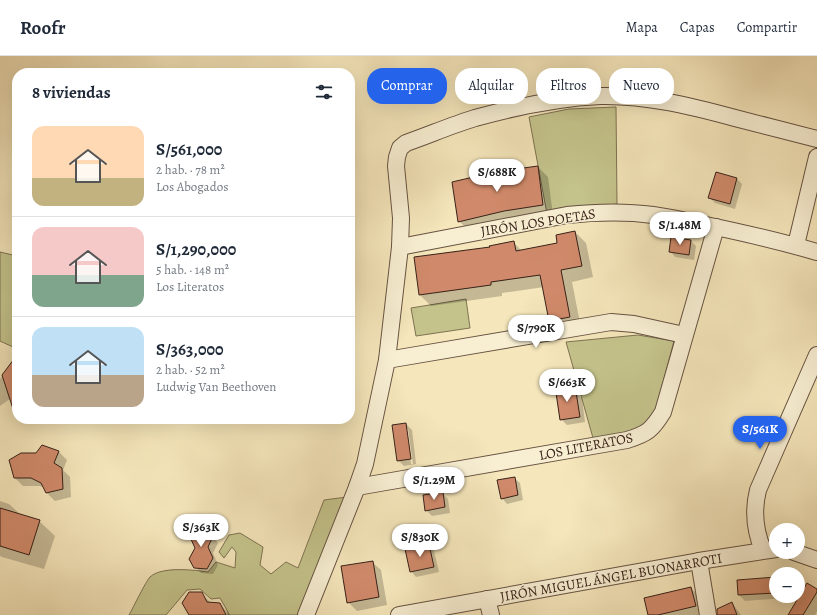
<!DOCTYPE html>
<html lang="es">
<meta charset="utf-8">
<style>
body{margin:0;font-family:Alegreya,serif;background:#f6f6f7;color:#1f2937;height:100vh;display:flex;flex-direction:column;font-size:15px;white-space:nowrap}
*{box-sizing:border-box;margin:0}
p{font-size:13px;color:#747a83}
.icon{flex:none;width:22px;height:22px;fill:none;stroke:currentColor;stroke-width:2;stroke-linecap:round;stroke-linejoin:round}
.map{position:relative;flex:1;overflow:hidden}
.details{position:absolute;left:12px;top:12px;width:343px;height:356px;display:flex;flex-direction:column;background:#fff;border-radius:16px;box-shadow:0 4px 16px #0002}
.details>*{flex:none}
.hud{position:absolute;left:367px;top:12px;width:380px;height:36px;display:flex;gap:8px}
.tools{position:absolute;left:769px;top:467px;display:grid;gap:8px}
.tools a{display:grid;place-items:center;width:36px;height:36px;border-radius:50%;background:#fff;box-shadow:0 4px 16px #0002;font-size:20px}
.price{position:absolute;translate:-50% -34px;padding:0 9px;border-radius:14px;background:#fff;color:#222;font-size:13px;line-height:26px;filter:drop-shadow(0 1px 2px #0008)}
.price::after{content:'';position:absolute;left:50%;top:24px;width:12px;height:9px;margin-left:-6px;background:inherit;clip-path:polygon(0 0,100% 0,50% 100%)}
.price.selected{background:#2563eb;color:#fff}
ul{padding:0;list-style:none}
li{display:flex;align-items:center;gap:12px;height:100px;padding:0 20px}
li+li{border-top:1px solid #e0e1e3}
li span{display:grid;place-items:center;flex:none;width:112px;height:80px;border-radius:12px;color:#555}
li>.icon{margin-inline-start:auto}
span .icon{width:48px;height:48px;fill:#fffc;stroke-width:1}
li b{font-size:17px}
h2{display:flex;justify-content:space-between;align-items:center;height:48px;padding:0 20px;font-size:17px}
.pill{padding:0 14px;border-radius:16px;background:#fff;box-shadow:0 4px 16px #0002;font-size:14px;line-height:36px}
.pill.selected{background:#2563eb;color:#fff}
header{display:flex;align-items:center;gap:24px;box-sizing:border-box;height:56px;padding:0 20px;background:#fff;border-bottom:1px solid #e0e1e3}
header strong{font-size:19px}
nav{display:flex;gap:22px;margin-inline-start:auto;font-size:14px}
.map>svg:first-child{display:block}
.green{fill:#c4c38b;stroke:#7e7252}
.shadow{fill:#0003;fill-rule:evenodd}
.building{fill:#d08a6b;stroke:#372118}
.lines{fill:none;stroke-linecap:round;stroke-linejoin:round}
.minor-casing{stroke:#665241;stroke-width:18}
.minor{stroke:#f8efd3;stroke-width:16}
.labels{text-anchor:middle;stroke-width:3;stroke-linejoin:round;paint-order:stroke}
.street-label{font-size:14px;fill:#372118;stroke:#f8efd3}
</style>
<header>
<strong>Roofr</strong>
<nav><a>Mapa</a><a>Capas</a><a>Compartir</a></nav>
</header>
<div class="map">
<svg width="817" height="559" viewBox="0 0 817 559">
<rect width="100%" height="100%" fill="#f5e6bb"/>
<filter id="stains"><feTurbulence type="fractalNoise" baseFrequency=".005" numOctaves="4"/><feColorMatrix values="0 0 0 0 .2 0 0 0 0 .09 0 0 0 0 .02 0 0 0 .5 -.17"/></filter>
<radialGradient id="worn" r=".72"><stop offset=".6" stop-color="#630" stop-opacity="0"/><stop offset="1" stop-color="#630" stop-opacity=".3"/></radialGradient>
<g class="green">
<path d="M616,51l1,97 -70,10 -18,-97 40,-8z"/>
<path d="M0,196l17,4v84l-4,7 -13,-6z"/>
<path d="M466,243l4,29 -54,8 -5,-28z"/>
<path d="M638,279l36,6 -21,79 -17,12 -43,6 -27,-96z"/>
<path d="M347,441l-49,118h-70v-3l-8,-14 -9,1 -11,-10 -13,1 -21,25h-37c4,-7 17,-34 21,-38 12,-11 44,-7 58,-5l8,-10 19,6 1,-16 -4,-5 -8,11 -5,-6 10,-17 11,-2 23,14 -3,18 11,9 15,-12 12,6 26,-68z"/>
</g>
<g class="shadow">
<path d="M538,111l10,10 5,38 -84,16 -10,-10z"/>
<path d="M737,123l5,5 -7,25 -20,-6 -6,-6z"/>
<path d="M575,176l11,11 7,34 -21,5 9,46 -20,4 -11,-12 -6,-33 -42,6v3l-71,10 -11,-11 71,-47 23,-5 8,8 36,-7z"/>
<path d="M691,185l5,5 -2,14 -19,-3 -5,-6z"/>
<path d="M17,301v54l-7,-12 -10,7v-27z"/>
<path d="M568,329l5,5 1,3h2l6,6 3,23 -18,3 -6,-6z"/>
<path d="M94,363h21l-1,5z"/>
<path d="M406,368l6,6 4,34 -12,2 -6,-6zM406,373h2l5,35h-2z"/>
<path d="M42,390l17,6 8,8 -4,10 7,7 1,20 -16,4 -9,-9 -1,-4 -5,-2h-17l-8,-8 22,-24z"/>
<path d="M514,422l6,5 3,17 -16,4 -5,-6z"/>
<path d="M442,437l6,6 2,14 -18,3 -6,-6z"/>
<path d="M0,445l9,3 12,11 18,6 16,15 -11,33 -42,-12 -2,-1z"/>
<path d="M206,473l12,14 -5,10 5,12 -5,9 -12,-1 -6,-6 1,-19z"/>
<path d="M429,489l5,6 5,21 -23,5 -5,-6z"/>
<path d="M372,506l9,8 6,35 -30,6 -9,-9z"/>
<path d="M776,522v18l21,1 -52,4 -6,-6 -1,-14z"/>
<path d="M691,532l8,9 3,18h-53z"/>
<path d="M817,534v21l-2,4h-26z"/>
<path d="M201,537l10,10 8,1 12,11h-41z"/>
<path d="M732,547l9,12h-23z"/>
</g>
<g class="building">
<path d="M538,110l5,39 -39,6 -46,11 -6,-40 43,-10z"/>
<path d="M716,116l21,6 -7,26 -22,-6z"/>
<path d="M575,175l7,35 -21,4 9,47 -21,4 -9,-46 -49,7v3l-72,10 -5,-38 76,-10 -1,-1 25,-5 2,10 41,-8 -1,-8z"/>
<path d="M671,181l20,3 -2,15 -20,-3z"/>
<path d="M17,299v60h-2l-13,-40z"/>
<path d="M568,327l1,10 7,-1 4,25 -20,3 -5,-34z"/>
<path d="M406,367l5,36 -14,2 -5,-36z"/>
<path d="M42,389l17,6 -5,12 8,5 1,21 -17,4 -5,-10 -10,-5h-17l-5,-18 12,-7h15z"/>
<path d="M515,421l3,18 -17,4 -4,-19z"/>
<path d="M443,436l2,15 -20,4 -2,-16z"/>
<path d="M0,452l40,12 -11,35 -29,-9z"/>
<path d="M195,472h12l6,8 -5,11 5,11 -6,11 -13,-1 -5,-9 6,-11 -5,-11z"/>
<path d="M429,488l5,23 -24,5 -5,-23z"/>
<path d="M373,505l6,36 -32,6 -6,-37z"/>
<path d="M776,521v16l-38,2 -1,-15z"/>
<path d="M807,527l10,6v3l-14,23h-15z"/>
<path d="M691,531l5,19 -38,9h-10l-4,-17z"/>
<path d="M189,536h13l5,10 13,1 6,12h-37l-7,-12z"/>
<path d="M732,546l5,13h-20v-6z"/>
</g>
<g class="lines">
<defs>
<g id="minor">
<path d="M796,189l21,-88"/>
<path d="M400,191l167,-32c29,-3 57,-4 86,0 16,2 32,6 48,9 39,8 78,17 116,28"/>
<path d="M387,304l224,-38 23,2 50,11"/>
<path d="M357,431l270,-47c20,-6 25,-10 36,-28l53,-185"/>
<path d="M763,494c-8,-19 -10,-40 -5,-60l59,-135"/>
<path d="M794,496l23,8"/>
<path d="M699,505l9,54"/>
<path d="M487,543l4,16"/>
<path d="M306,559l51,-128 8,-23 22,-104 13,-113 1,-29 -5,-52 1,-9 3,-9 6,-5c23,-8 46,-18 69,-25 40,-11 83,-20 125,-22 46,-1 91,10 135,22 27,7 55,14 82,21"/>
<path d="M399,559l300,-54 77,-12"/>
</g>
</defs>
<use href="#minor" class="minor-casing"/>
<use href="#minor" class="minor"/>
</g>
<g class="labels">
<g class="street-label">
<text transform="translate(538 166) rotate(-9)" y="5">JIRÓN LOS POETAS</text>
<text transform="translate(586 390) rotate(-11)" y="5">LOS LITERATOS</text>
<text transform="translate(611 521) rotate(-10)" y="5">JIRÓN MIGUEL ÁNGEL BUONARROTI</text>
</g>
</g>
<rect width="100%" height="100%" filter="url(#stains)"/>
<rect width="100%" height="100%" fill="url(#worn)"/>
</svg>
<div class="tools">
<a>+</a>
<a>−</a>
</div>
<b class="price" style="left:497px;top:137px">S/688K</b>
<b class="price" style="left:680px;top:190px">S/1.48M</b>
<b class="price" style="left:536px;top:293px">S/790K</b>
<b class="price" style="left:567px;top:347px">S/663K</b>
<b class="price selected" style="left:760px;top:394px">S/561K</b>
<b class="price" style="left:434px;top:445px">S/1.29M</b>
<b class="price" style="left:201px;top:492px">S/363K</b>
<b class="price" style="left:420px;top:502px">S/830K</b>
<div class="hud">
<a class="pill selected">Comprar</a>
<a class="pill">Alquilar</a>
<a class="pill">Filtros</a>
<a class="pill">Nuevo</a>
</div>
<section class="details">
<h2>8 viviendas<svg class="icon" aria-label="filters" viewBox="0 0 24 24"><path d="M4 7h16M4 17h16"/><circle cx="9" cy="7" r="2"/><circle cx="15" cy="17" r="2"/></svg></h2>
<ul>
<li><span style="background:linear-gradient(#ffd9b3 65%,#c2b280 0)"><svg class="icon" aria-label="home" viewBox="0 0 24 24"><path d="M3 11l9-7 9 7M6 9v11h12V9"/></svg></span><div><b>S/561,000</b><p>2 hab. · 78 m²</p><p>Los Abogados</p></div></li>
<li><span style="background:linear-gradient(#f6c9c9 60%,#7fa58c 0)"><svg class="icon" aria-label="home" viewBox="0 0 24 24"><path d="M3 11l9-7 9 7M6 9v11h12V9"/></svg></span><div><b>S/1,290,000</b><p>5 hab. · 148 m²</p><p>Los Literatos</p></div></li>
<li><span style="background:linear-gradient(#bfe0f5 60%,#b9a48a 0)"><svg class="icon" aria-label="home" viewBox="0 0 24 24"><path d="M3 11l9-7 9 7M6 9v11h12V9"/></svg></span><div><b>S/363,000</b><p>2 hab. · 52 m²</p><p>Ludwig Van Beethoven</p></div></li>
</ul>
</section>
</div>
